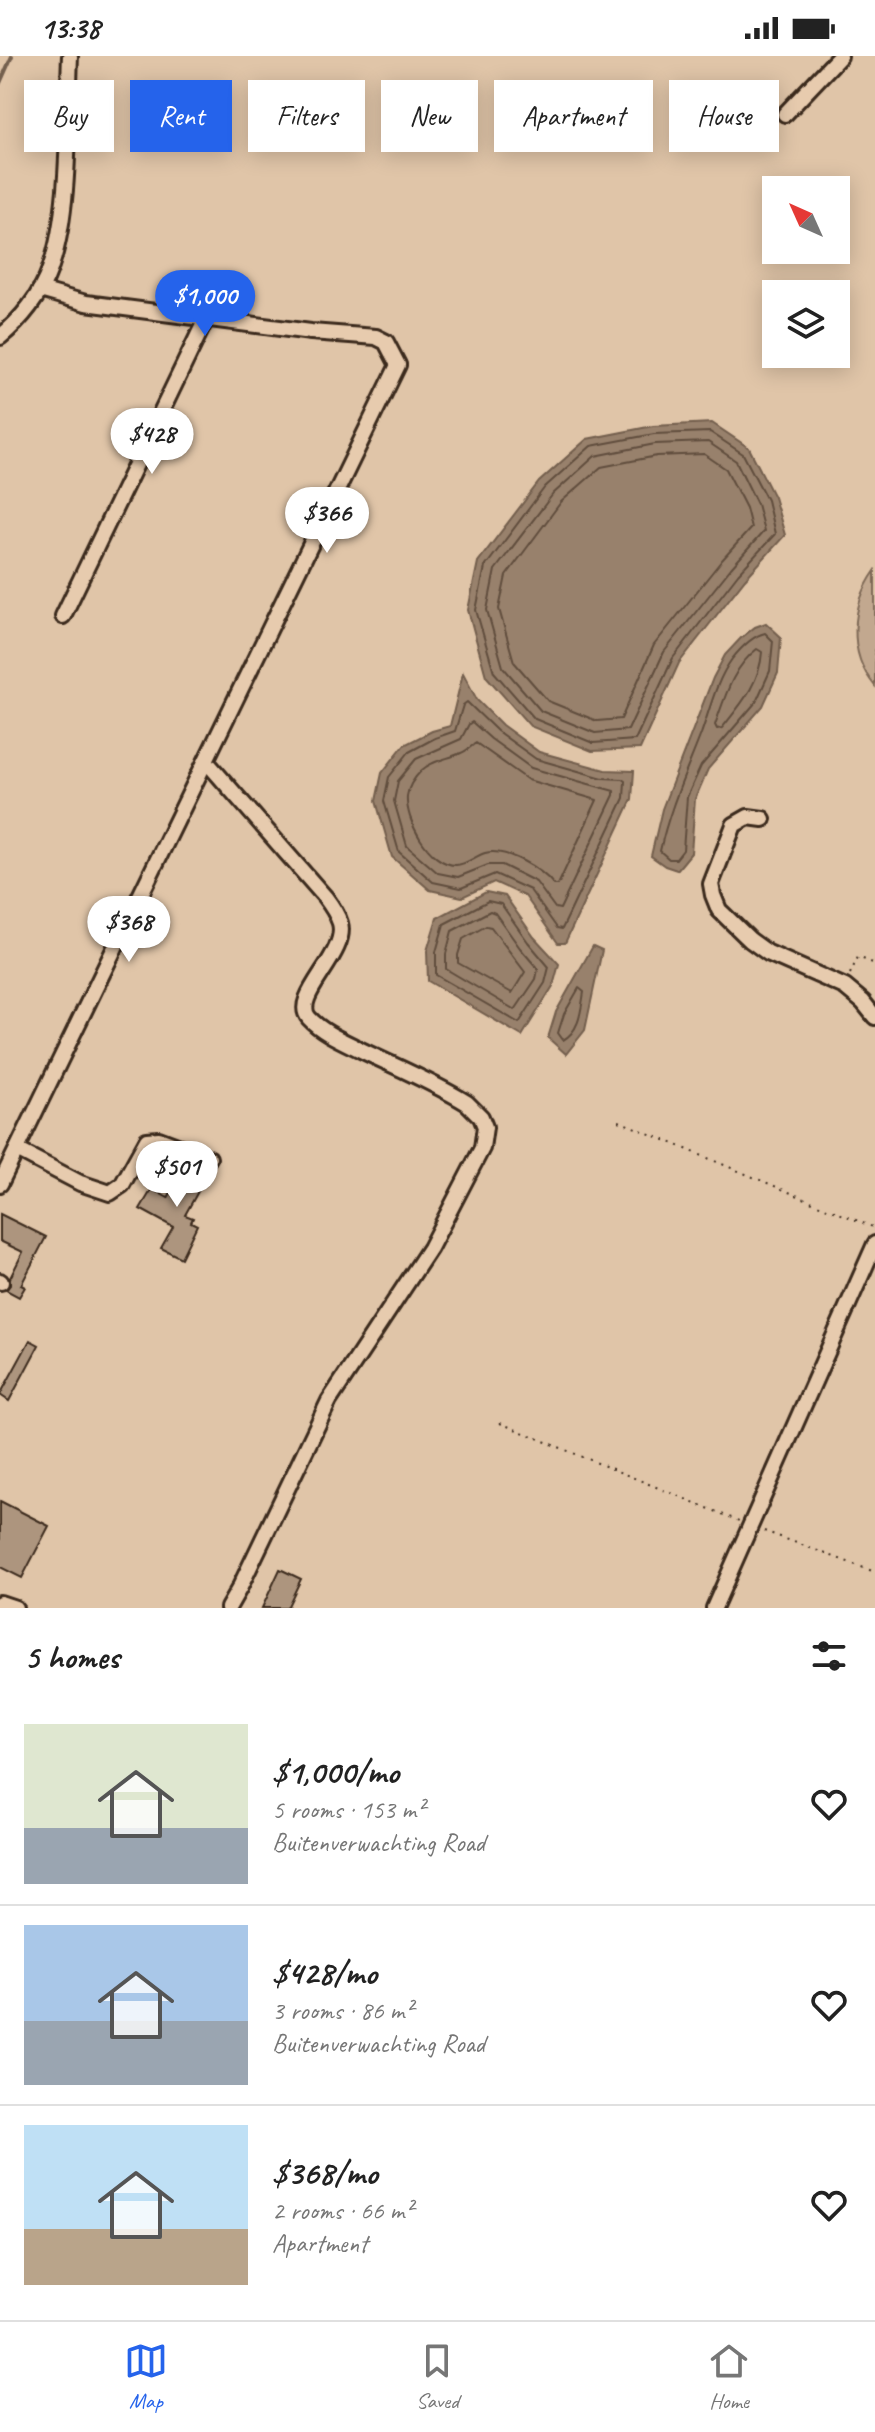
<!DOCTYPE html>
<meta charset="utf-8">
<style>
body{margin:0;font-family:Caveat,sans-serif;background:#f6f6f6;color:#222;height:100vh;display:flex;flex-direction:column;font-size:30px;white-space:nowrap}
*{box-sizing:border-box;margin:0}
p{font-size:26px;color:#767676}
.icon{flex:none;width:44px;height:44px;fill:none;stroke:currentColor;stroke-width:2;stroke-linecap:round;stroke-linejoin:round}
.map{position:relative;height:1552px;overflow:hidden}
.panel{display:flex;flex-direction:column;background:#fff;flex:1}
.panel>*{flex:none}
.hud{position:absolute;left:24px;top:24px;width:828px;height:72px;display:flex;gap:16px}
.needle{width:52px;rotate:315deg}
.tools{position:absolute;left:762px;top:120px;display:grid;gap:16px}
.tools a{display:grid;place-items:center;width:88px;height:88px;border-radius:0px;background:#fff;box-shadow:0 4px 20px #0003;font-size:40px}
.price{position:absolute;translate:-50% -68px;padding:0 18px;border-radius:28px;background:#fff;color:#222;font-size:26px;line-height:52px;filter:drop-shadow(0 2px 4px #0008)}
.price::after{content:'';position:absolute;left:50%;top:48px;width:24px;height:18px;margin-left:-12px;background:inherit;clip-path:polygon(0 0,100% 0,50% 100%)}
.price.on{background:#2563eb;color:#fff}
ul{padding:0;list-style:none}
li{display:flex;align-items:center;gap:24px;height:200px;padding:0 24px}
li+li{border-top:2px solid #e0e0e0}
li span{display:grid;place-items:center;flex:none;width:224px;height:160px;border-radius:0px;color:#555}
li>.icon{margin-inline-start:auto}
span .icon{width:96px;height:96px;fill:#fffc;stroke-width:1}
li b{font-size:34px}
h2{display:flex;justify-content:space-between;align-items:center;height:96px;padding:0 24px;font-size:34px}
.tag{padding:0 28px;border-radius:0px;background:#fff;box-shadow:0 4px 20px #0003;font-size:28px;line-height:72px}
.tag.on{background:#2563eb;color:#fff}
.status{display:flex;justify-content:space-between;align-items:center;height:56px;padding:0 40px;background:#fff;direction:ltr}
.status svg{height:22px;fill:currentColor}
.tabs{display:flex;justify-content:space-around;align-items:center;height:112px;border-top:2px solid #e0e0e0;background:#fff;font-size:22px;color:#767676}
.tabs a{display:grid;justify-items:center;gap:4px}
.tabs .on{color:#2563eb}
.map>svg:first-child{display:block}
.green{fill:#c2a88f;stroke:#7e6956;stroke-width:2}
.water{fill:#98816c;stroke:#735e4d;stroke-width:2}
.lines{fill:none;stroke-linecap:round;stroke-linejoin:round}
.shore{stroke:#604d3d;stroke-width:2}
.stream{stroke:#735e4d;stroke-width:4}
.building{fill:#ad957e;stroke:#3b2a1e;stroke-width:2}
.minor-casing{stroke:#3b2a1e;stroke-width:20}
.path{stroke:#3b2a1e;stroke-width:2;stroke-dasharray:2 6;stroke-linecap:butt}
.minor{stroke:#e7cbae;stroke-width:14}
</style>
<div class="status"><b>13:38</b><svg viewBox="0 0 49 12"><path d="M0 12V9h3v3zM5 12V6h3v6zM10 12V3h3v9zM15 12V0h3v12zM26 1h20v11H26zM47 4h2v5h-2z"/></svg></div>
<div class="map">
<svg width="875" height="1552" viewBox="0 0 875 1552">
<rect width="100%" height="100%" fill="#e0c5a8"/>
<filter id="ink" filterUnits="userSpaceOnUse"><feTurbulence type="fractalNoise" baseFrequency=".0125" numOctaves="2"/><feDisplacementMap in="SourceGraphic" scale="16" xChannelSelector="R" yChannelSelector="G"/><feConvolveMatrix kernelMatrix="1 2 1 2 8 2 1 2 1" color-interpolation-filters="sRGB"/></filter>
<g filter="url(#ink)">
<path class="green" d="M875,515v115c-28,-33 -24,-81 0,-115z"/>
<g class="water">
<path d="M712,367l37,25 25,49 11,38 -40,44 -66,84 -39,86 -48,2 -62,-25 -44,-50 -18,-66 10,-48 61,-80 48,-43 66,-13z"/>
<path d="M766,567l15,14 -3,36 -15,33 -55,63 -13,30 -4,54 -14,17 -12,-4 -14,-10 11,-47 51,-131 12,-23 16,-17 14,-11z"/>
<path d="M463,617l14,27 25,25 37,27 66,18 29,1 -2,28 -67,144h-7l-33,-47 -31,-14 -32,15 -32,-7 -38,-33 -16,-56 6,-28 22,-28 28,-14 18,-5z"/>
<path d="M486,836l19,4 29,41 25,27 -6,22 -31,50 -94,-55 -1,-30 10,-33z"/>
<path d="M593,890l9,4 -17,80 -19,24 -18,-16 8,-26z"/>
</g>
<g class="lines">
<g class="shore">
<path d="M710,376l33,22 24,46 8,34 -37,40 -65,84 -38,82 -42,3 -58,-24 -41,-47 -18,-62 9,-43 60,-80 46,-41 63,-12z"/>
<path d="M708,386l28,19 21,43 7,27 -33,37 -67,84 -36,78 -33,3 -54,-22 -38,-44 -16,-57 8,-40 58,-76 42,-38 60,-12z"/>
<path d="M704,398l22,15 20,39 5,20 -29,32 -68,85 -33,74 -24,2 -49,-20 -34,-39 -15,-53 7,-33 55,-74 40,-35 56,-11z"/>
<path d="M765,577l8,8 -3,30 -14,31 -55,64 -14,31 -4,53 -7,9h-7l-9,-8c9,-42 26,-78 41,-117 9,-25 15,-53 31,-75 8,-10 20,-23 33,-26z"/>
<path d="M757,593l5,3c-2,31 -21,52 -40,76l-5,1 -2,-4c10,-28 18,-58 42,-76z"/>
<path d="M467,646l30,29 39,28 67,19 19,1 3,2 -1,17 -62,131 -5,-1 -27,-38 -35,-16 -34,14 -28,-6 -34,-30 -15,-51 5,-24 20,-25 26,-14 20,-7 8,-26z"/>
<path d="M472,666l19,17 40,29 83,23v4l-54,114 -5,-1 -19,-26 -34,-17h-14l-30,12 -20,-4 -31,-27 -13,-45 4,-20 18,-22 45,-20 8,-15z"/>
<path d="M476,687l52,37 69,20 -39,85h-4c-12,-16 -49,-38 -69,-32 -10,3 -19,12 -29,12 -27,0 -51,-45 -49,-69 1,-9 8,-19 15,-26 11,-10 26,-11 39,-17 6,-2 10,-7 15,-10z"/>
<path d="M488,845l13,3 27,38 21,25 -4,16 -26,40 -83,-48v-23l8,-28z"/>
<path d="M490,855l5,2 25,35 18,21 -2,10 -21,31 -69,-41v-15l6,-23z"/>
<path d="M486,870l5,1 34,45 -13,21 -54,-30v-8l5,-16z"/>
<path d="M579,932l5,4c-3,18 -4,39 -21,48l-5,-7 6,-19z"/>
</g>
<path class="stream" d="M0,27l12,-27"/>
</g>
<g class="building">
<path d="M186,1108l21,11 -22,40 8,3 -2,4 6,3 -16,33 -20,-10 12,-21 -33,-18 12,-20 16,9z"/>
<path d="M0,1158l46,23 -25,48 4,2 -6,10 -13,-7 4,-5v-7l13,-26 -23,-11z"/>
<path d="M30,1284l9,5 -30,56 -9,-6z"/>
<path d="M0,1445l49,25 -27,52 -22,-11z"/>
<path d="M280,1513l21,10 -14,29h-25z"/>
</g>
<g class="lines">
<defs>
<g id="minor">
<path d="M785,58l55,-58"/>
<path d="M0,281c21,-17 41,-42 50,-68 21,-59 17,-150 20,-213"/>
<path d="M63,560l143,-297"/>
<path d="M206,705l119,136c6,8 12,16 15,26 9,31 -50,74 -31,95 14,15 34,23 52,32 35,17 72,32 106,53l14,14 4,10 -3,21 -52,100 -101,153 -89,186 -12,21"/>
<path d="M763,763l-15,-2 -14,8 -23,59 2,11 6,15 31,30 18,13 77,34 18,15 12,15"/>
<path d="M17,1094l63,33 30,10 12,-8 25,-45 12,-1 50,19"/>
<path d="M0,1128l398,-819 -12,-23 -10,-5 -65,-5 -225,-29 -46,-13"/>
<path d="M0,1225l1,1"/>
<path d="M0,1547l15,5"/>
<path d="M714,1552l161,-364"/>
</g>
</defs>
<use href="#minor" class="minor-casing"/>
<g class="path">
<path d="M850,918l8,-17 17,7"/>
<path d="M619,1065l256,107"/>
<path d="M500,1367l239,98"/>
<path d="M764,1475l111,41"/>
</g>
<use href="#minor" class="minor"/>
</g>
</g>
</svg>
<div class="tools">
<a><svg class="needle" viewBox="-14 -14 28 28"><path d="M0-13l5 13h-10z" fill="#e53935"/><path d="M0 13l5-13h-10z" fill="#767676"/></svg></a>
<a><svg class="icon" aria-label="layers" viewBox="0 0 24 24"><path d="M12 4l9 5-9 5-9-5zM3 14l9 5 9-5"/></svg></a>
</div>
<b class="price on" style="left:205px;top:282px">$1,000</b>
<b class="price" style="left:152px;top:420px">$428</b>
<b class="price" style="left:327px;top:499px">$366</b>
<b class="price" style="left:129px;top:908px">$368</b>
<b class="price" style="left:177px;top:1153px">$501</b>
<div class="hud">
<a class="tag">Buy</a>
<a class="tag on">Rent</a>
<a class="tag">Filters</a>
<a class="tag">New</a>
<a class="tag">Apartment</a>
<a class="tag">House</a>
</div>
</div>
<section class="panel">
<h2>5 homes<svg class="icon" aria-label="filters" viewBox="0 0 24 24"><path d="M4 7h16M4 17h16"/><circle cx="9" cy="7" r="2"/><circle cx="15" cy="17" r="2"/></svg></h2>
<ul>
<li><span style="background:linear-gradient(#dfe7d0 65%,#9aa5b1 0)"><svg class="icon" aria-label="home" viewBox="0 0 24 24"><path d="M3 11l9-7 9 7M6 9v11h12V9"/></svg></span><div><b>$1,000/mo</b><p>5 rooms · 153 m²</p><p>Buitenverwachting Road</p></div><svg class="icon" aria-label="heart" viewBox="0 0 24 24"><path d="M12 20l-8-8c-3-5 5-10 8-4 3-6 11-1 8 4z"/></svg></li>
<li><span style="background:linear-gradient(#a9c7e8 60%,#9aa5b1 0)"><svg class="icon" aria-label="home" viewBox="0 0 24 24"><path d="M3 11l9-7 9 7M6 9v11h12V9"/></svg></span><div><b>$428/mo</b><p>3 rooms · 86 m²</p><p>Buitenverwachting Road</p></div><svg class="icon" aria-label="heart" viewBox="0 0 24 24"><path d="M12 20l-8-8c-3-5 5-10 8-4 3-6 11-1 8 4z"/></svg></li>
<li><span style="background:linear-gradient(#bfe0f5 65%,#b9a48a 0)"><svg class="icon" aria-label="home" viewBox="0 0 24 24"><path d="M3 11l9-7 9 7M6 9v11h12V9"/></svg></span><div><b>$368/mo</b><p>2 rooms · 66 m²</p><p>Apartment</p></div><svg class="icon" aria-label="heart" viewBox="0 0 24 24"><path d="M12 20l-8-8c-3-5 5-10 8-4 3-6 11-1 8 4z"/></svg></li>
</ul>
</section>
<nav class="tabs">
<a class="on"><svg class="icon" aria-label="map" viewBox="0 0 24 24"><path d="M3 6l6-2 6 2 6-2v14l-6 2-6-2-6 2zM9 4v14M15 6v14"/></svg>Map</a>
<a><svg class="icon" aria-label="saved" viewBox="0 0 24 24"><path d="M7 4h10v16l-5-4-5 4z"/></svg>Saved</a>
<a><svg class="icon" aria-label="home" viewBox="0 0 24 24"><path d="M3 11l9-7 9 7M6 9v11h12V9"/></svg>Home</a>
</nav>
